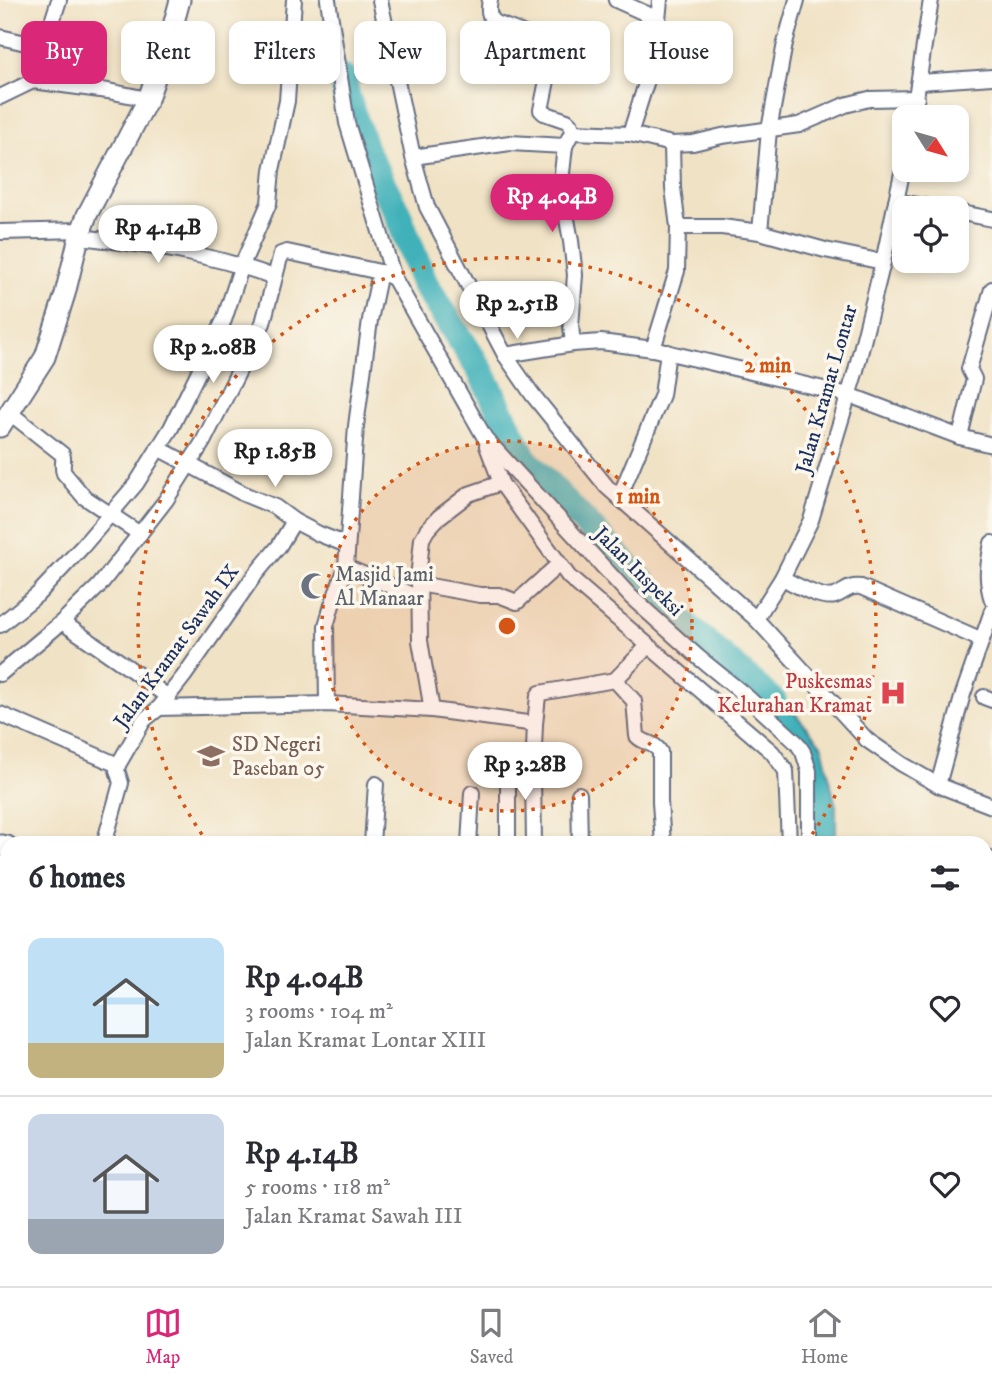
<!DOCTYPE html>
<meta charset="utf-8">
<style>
body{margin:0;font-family:"IM FELL DW Pica",serif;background:#f2f2f3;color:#2b2b33;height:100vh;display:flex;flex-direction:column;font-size:26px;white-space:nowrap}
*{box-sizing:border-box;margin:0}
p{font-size:23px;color:#7c7c81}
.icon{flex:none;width:38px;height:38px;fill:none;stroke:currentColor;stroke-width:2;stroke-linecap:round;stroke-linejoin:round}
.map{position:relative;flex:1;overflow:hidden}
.sheet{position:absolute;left:0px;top:836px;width:992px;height:450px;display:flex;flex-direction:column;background:#fff;border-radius:21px 21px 0 0;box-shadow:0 4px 10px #0003}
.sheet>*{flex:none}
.banner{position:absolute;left:21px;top:21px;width:950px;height:63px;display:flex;gap:14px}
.needle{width:46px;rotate:127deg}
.tools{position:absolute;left:892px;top:105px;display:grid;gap:14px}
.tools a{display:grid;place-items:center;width:77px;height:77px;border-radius:14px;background:#fff;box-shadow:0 4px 10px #0003;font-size:35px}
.price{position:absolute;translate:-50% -60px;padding:0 16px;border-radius:24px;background:#fff;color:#222;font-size:23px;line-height:46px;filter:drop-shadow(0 2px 4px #0008)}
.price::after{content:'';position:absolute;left:50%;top:42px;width:21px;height:16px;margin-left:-10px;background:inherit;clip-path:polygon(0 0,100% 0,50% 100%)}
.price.current{background:#db2777;color:#fff}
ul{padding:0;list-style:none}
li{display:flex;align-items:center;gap:21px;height:175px;padding:0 28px}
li+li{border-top:2px solid #e1e1e2}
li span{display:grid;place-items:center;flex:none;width:196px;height:140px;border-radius:14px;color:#555}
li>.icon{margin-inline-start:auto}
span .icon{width:84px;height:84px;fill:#fffc;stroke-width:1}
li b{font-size:30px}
h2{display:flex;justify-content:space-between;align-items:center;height:84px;padding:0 28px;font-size:30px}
.pill{padding:0 24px;border-radius:14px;background:#fff;box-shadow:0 4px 10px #0003;font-size:24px;line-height:63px}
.pill.current{background:#db2777;color:#fff}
.tab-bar{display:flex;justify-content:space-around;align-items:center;height:98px;border-top:2px solid #e1e1e2;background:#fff;font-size:19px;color:#7c7c81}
.tab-bar a{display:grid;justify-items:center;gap:4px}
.tab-bar .current{color:#db2777}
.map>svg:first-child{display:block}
.green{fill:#b9d176;stroke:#6a806a;stroke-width:2}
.water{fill:#41b1b9;stroke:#2e708c;stroke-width:2}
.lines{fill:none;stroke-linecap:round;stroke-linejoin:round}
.river{stroke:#41b1b9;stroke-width:28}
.street-casing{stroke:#666e82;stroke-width:18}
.secondary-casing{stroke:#666e82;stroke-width:23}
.street{stroke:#fff;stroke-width:14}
.secondary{stroke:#fff;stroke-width:19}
.rail{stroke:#1b2f5e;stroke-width:4.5;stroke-dasharray:10 5;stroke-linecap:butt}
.ring{fill:none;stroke:#d45514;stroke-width:3.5;stroke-dasharray:3.5 7}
.labels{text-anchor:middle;stroke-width:7;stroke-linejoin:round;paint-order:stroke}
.street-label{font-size:21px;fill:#1b2f5e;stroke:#fbf7ec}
.worship-label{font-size:21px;fill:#5b616d;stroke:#fbf7ec;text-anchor:start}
.health-label{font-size:21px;fill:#be3a42;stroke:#fbf7ec;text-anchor:end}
.education-label{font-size:21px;fill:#785e54;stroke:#fbf7ec;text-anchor:start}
.centre{fill:#d45514;stroke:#fbf7ec;stroke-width:3.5}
.ring-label{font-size:21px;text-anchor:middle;font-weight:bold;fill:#d45514;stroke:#fbf7ec;stroke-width:7;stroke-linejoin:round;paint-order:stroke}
</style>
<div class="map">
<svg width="992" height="1286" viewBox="0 0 992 1286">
<rect width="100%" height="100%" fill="#fbf7ec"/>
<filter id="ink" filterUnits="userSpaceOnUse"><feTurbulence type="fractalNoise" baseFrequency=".0143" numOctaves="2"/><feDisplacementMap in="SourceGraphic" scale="14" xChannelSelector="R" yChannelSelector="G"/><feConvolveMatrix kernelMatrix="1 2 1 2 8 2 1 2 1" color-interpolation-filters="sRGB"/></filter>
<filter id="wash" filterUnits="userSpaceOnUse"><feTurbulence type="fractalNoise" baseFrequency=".00686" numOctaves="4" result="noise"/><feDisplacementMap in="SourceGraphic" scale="28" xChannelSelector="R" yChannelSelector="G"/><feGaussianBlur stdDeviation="1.57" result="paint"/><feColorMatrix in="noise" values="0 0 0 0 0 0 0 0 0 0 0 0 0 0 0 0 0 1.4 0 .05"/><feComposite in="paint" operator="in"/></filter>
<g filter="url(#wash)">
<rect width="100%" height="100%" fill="#f0e2c5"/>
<path class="green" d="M7,1041v238h487l8,7h-502v-236z"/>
<path class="water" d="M748,671l45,40 29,35 14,60v37h-22l-5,-88 -71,-71z"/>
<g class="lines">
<g class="river">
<path d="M343,79l4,19 19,55 31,59 27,71 56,87 44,89 148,154 101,89"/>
<path d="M985,1009l7,3"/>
</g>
</g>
</g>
<g filter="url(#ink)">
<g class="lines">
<defs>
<g id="street">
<path d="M328,0l19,123 47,155 91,160 146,159 67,60 47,38 52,48 6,9 6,19v73"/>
<path d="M380,0l33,157 14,50 78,148 27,39 75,93 149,132 111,121 35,24 36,21 54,21"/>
<path d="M490,0c-2,10 -2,17 6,23l50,19 5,3 2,6 -12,59 3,3 23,8 4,4 1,7 -7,14 -3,27 2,30 7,38 4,34 -4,51 2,18"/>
<path d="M616,0l42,19"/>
<path d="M0,37l43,10"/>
<path d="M33,81l26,-81"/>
<path d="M920,82l72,-5"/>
<path d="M0,97l33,-16 75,10 40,8"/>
<path d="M913,117l18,-117"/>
<path d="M572,132l58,2 42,10 21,-1 29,-7 77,-11 46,-20 24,-6 48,-1"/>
<path d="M630,134l24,-76 6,-58"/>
<path d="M413,157l97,-14 55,3"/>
<path d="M896,201l39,7"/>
<path d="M957,212l35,7"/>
<path d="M678,227h44l38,5 65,18 58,12"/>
<path d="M0,232l82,-2"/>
<path d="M760,232l9,-102 16,-87 12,-43"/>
<path d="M79,237c66,7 133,17 195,40"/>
<path d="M653,349l24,-78 1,-44 -5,-39 -1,-44"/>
<path d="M505,355l68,-11 28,-2 52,7 196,46 111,42 32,8"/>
<path d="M10,413l52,41c3,5 -1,13 2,19l20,24 56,37"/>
<path d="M960,437l14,-58 -5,-10 23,-80"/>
<path d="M487,446l14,37 68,94 203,175 14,19 3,73"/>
<path d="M158,448l88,47 29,12 19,14 25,13 28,11"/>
<path d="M619,498l43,-103 6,-43"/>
<path d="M992,543c-4,22 -7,35 0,57"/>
<path d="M346,567l73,31"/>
<path d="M782,578c13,6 39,22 53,18 10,-4 14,-11 26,-9l121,53"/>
<path d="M419,584l61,11h19l18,7 42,-38"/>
<path d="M756,619l26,-41 29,-58 45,-150 27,-108 22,-103"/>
<path d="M62,622l67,46 39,29"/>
<path d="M0,625l37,-30 46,-49 53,-62 35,-56 53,-108 18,-55 27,-62 3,-33 15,-69 7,-101"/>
<path d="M0,674l62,-52 37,-36 67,-86 37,-58 60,-119 18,-69 6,-2 93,20 14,6"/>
<path d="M615,680l19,21 3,35c7,8 18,6 23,16v50l3,42"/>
<path d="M984,697l8,3"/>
<path d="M327,704l-1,-78 6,-21 14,-38 10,-141 14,-106 10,-48"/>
<path d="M159,708l168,-4 105,6 103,14 3,-28 2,-3 75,-13 33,-34"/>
<path d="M432,710l-12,-69 -1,-72 3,-30 5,-9 12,-13 30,-23 32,-11"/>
<path d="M0,714l118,51"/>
<path d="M938,785l25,-91 29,-83"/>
<path d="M579,794l1,50"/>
<path d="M104,844l17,-61 -4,-13 1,-5 26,-45 15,-12 25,-32 70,-100 25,-30 15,-25"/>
<path d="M372,844l4,-60"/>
<path d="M469,844l3,-51"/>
<path d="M508,844v-84"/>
<path d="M534,844l-1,-70 2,-50"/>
<path d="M0,903h7"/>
<path d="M985,907h7"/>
<path d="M0,922l7,3"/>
<path d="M0,1050l7,-9"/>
<path d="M985,1190l7,-9"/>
<path d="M985,1249h7"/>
<path d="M494,1279l7,7"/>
<path d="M601,1286v-7"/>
<path d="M837,1286l3,-7"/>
<path d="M920,1286l4,-7"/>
<path d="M943,1286l5,-7"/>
</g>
<g id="secondary">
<path d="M0,427l45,-70 20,-63 14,-57 8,-22 61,-116 25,-73 7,-26"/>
<path d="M0,845l7,1"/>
<path d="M985,861l7,1"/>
</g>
</defs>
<use href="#street" class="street-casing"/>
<use href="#secondary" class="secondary-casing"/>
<use href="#street" class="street"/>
<use href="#secondary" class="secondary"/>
<g class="rail">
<path d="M0,874h7"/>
<path d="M985,877h7"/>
</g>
</g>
</g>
<circle cx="507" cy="626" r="185" fill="#d45514" fill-opacity=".12"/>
<g class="ring">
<circle cx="507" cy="626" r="185"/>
<path d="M208 843A369 369 0 1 1 806 843"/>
</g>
<defs>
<symbol id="mosque-bare" viewBox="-9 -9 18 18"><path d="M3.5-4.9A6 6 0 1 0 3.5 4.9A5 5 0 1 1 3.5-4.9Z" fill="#6b7280" stroke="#fbf7ec" stroke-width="2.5" paint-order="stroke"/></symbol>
<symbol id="hospital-bare" viewBox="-9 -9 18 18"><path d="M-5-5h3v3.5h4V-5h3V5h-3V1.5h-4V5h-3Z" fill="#e0444e" stroke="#fbf7ec" stroke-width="2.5" paint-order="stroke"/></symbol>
<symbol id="school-bare" viewBox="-9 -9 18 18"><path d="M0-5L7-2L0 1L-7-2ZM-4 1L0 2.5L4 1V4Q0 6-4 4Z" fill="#8d6e63" stroke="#fbf7ec" stroke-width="2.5" paint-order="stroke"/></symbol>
</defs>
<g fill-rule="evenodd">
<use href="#mosque-bare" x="295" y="567" width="38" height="38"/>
<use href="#hospital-bare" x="874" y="674" width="38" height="38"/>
<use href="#school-bare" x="192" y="737" width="38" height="38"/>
</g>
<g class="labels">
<g class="street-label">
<text transform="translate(826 389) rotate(-74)" y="7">Jalan Kramat Lontar</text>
<text transform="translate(639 571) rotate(45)" y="7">Jalan Inspeksi</text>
<text transform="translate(176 646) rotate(-54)" y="7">Jalan Kramat Sawah IX</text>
</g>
<g class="worship-label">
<text x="335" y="581">Masjid Jami<tspan x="335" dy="24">Al Manaar</tspan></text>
</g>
<g class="health-label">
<text x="872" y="688">Puskesmas<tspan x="872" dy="24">Kelurahan Kramat</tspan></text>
</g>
<g class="education-label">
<text x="232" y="751">SD Negeri<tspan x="232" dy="24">Paseban 05</tspan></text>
</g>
</g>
<circle cx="507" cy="626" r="10" class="centre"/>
<g class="ring-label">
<text x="768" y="372">2 min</text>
<text x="638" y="503">1 min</text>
</g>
</svg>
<div class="tools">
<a><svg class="needle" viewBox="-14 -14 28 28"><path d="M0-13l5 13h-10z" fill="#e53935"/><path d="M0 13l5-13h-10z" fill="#7c7c81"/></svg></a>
<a><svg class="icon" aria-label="locate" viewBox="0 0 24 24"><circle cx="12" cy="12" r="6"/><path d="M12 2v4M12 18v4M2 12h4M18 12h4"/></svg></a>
</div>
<b class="price current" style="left:552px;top:234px">Rp 4.04B</b>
<b class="price" style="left:158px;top:265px">Rp 4.14B</b>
<b class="price" style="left:517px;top:341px">Rp 2.51B</b>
<b class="price" style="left:213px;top:385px">Rp 2.08B</b>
<b class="price" style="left:275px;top:489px">Rp 1.85B</b>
<b class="price" style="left:525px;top:802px">Rp 3.28B</b>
<div class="banner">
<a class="pill current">Buy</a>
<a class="pill">Rent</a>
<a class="pill">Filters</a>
<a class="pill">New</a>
<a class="pill">Apartment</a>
<a class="pill">House</a>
</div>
<section class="sheet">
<h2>6 homes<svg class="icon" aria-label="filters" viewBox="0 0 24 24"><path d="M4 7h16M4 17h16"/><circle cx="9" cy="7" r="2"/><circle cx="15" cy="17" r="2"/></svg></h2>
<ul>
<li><span style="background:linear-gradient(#bfe0f5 75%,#c2b280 0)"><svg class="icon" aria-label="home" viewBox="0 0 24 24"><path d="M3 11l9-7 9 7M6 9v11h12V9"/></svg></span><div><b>Rp 4.04B</b><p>3 rooms · 104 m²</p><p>Jalan Kramat Lontar XIII</p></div><svg class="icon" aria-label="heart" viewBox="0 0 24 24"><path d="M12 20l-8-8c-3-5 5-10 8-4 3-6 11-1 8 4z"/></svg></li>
<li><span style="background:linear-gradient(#c9d6e8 75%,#9aa5b1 0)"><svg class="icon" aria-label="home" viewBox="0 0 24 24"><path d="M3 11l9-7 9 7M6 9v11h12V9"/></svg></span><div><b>Rp 4.14B</b><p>5 rooms · 118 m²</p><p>Jalan Kramat Sawah III</p></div><svg class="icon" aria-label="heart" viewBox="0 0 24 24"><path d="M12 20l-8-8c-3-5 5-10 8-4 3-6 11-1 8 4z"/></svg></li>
</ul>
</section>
</div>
<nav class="tab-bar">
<a class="current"><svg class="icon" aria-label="map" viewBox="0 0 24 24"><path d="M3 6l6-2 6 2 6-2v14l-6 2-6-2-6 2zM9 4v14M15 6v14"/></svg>Map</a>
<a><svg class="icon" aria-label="saved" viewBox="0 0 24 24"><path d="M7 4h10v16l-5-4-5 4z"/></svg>Saved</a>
<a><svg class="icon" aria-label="home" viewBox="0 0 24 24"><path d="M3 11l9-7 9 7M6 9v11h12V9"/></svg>Home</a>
</nav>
